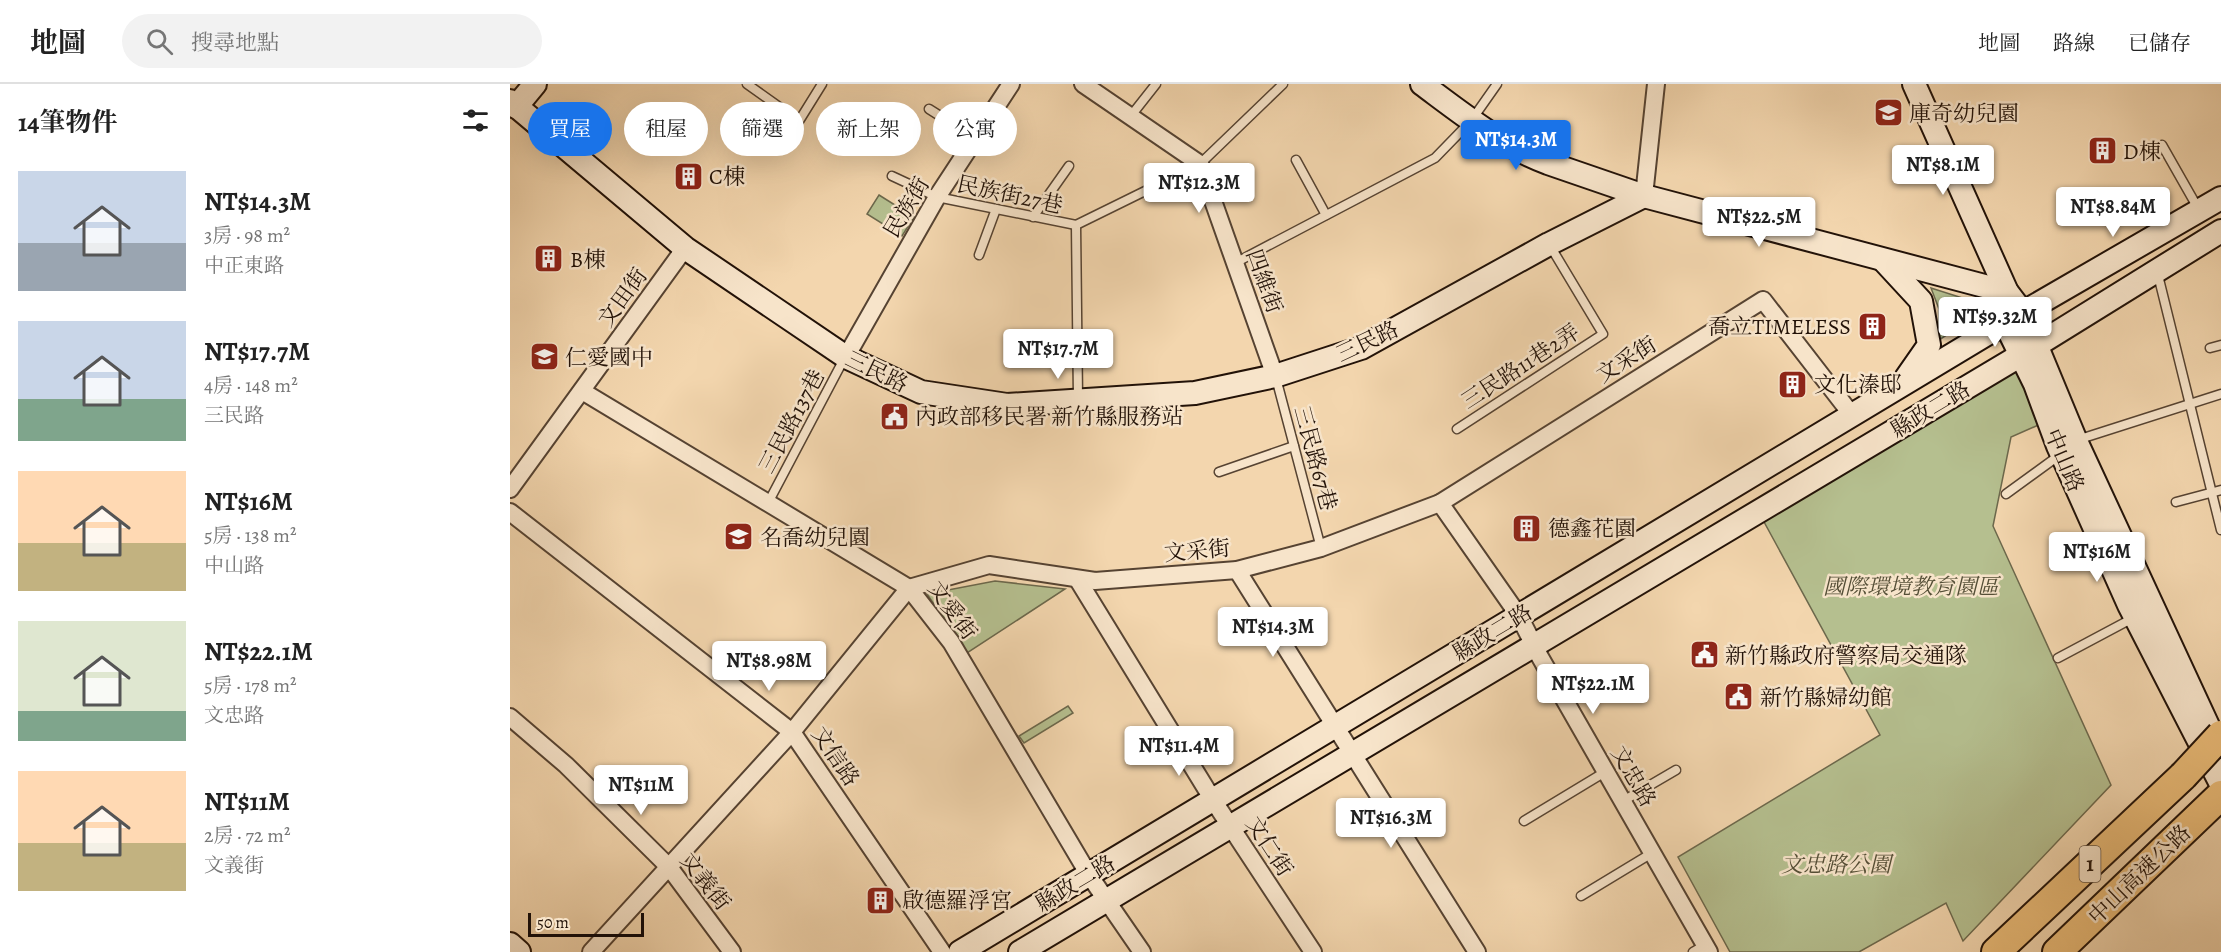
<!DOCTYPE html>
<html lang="zh-TW">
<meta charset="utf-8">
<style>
body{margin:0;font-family:Alegreya,"Noto Serif TC",serif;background:#f2f2f2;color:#222;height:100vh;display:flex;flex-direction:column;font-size:22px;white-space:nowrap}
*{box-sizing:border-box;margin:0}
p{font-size:20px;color:#767676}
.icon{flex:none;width:33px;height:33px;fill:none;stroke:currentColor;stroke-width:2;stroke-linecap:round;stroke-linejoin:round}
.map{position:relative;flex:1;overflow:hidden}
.side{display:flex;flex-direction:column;background:#fff;width:510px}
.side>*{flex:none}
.banner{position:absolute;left:18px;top:18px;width:570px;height:54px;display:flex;gap:12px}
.scale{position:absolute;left:18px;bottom:15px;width:116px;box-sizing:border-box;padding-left:6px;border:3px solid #221208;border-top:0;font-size:16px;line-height:21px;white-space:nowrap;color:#221208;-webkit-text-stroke:4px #f7e4ca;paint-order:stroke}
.price{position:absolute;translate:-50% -51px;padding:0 14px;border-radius:6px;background:#fff;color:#222;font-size:20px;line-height:39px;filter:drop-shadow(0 2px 3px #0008)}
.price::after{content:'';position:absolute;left:50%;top:36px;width:18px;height:14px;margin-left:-9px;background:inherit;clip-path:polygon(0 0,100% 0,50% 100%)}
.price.current{background:#1a73e8;color:#fff}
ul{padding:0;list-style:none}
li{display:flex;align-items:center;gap:18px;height:150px;padding:0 18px}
li span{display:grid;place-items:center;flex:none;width:168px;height:120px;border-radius:0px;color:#555}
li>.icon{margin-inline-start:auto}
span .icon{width:72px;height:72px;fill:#fffc;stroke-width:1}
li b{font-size:26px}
h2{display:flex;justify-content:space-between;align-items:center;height:72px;padding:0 18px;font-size:26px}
.tag{padding:0 21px;border-radius:27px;background:#fff;box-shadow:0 6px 24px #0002;font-size:21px;line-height:54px}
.tag.current{background:#1a73e8;color:#fff}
header{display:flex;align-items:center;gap:36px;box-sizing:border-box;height:84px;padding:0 30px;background:#fff;border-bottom:2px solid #e0e0e0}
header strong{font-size:28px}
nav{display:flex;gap:33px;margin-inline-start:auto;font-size:21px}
.search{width:420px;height:54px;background:#f2f2f2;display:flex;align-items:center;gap:15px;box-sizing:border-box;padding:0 21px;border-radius:33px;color:#767676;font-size:22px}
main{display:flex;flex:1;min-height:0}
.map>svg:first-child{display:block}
.green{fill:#b5bf8f;stroke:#6c684c;stroke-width:1.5}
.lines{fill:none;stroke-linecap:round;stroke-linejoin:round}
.lane-casing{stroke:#564332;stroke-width:11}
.street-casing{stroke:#564332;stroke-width:20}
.secondary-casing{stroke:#221208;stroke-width:26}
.highway-casing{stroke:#221208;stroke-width:32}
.lane{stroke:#f7e4ca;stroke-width:8}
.street{stroke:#f7e4ca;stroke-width:16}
.secondary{stroke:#f7e4ca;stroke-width:22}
.highway{stroke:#eabb77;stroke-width:28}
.highway-bridge-casing{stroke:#221208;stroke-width:32;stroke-linecap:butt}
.highway-bridge{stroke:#eabb77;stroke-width:28}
.labels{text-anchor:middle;stroke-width:5;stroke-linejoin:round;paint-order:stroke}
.shield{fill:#f7e4ca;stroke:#625142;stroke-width:1.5}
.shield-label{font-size:21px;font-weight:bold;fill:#221208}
.poi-label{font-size:22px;fill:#221208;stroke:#f7e4ca;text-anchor:start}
.street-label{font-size:22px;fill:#221208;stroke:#f7e4ca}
.park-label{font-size:22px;font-style:italic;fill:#554f37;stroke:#f7e4ca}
</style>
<header>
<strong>地圖</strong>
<div class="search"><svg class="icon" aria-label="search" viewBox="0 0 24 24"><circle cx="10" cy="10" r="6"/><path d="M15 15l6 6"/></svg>搜尋地點</div>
<nav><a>地圖</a><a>路線</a><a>已儲存</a></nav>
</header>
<main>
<section class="side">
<h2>14筆物件<svg class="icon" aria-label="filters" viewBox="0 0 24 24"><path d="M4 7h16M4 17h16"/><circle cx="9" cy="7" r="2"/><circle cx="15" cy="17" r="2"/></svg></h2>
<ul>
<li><span style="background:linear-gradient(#c9d6e8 60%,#9aa5b1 0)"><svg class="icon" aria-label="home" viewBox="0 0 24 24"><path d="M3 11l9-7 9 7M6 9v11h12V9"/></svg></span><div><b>NT$14.3M</b><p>3房 · 98 m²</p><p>中正東路</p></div></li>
<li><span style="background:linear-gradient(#c9d6e8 65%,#7fa58c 0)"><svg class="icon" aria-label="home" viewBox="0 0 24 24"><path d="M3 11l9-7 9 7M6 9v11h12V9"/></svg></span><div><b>NT$17.7M</b><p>4房 · 148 m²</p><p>三民路</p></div></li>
<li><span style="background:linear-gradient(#ffd9b3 60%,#c2b280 0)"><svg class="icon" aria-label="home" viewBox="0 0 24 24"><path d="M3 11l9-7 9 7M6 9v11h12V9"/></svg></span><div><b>NT$16M</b><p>5房 · 138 m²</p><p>中山路</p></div></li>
<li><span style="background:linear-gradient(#dfe7d0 75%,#7fa58c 0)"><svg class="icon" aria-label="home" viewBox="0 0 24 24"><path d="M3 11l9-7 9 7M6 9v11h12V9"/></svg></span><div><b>NT$22.1M</b><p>5房 · 178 m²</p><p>文忠路</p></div></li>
<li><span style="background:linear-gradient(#ffd9b3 60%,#c2b280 0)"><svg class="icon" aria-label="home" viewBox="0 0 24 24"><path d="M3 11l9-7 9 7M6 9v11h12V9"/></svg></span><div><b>NT$11M</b><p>2房 · 72 m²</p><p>文義街</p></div></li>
</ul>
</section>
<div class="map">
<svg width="1711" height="868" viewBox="0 0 1711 868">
<rect width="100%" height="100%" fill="#f3d6ae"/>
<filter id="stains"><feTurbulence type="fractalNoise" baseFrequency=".00333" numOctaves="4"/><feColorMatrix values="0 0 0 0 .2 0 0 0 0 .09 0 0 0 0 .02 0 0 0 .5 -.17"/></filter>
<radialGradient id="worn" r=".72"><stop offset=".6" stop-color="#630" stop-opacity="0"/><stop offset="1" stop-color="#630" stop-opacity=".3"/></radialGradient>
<g class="green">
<path d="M369,111l35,22 -12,19 -35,-22z"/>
<path d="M1421,204l41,13 2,16 -35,23v-31z"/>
<path d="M1508,284l25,55 -32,14 -18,89 118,259 -148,156 -17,-38 -87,49h-129l-52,-95 202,-122 -117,-215z"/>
<path d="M485,497l70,8 -98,64 -40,-59z"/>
<path d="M558,622l5,7 -49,30 -5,-7z"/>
</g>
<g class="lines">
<defs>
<g id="lane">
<path d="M237,0l52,37 23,-37"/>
<path d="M419,25l46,29"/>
<path d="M620,33l26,-33"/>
<path d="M1652,61l37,65"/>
<path d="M786,76l30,55"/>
<path d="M382,92l45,21 139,28"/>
<path d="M523,133l36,-51"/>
<path d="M566,141l124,-61 83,-80"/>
<path d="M566,141l2,173"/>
<path d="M469,171l17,-46"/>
<path d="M725,179l200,-105 36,-37 26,-37"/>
<path d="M1647,187l64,259"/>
<path d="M1700,264l11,-3"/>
<path d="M766,294l45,170"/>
<path d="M947,345l146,-95 -54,-90"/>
<path d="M1567,356l144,-46"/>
<path d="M709,388l75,-26"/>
<path d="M1496,410l55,-40"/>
<path d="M1666,418l45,-12"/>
<path d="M258,419l77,-146"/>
<path d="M1548,574l77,-41"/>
<path d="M1113,717l53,-31"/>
<path d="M1014,737l81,-49"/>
<path d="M1071,812l71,-43"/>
<path d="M1183,868l12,-7"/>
</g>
<g id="street">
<path d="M573,0l117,80 75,212"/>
<path d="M1134,112l12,-112"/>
<path d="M336,273l91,-160 74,-113"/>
<path d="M72,307l327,197 42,54 138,233 53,77"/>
<path d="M0,405l175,-241"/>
<path d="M930,419l79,113 21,41 169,295"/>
<path d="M0,428l282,220 150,220"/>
<path d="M727,486l240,382"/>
<path d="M568,496l135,220 100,152"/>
<path d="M0,633l56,48 103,102 63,85"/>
<path d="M81,868l201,-220 117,-144 80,-23 106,16 142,-11 84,-22 119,-45 323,-203 89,115"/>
</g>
<g id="secondary">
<path d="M912,0c39,29 80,62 126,79l96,33 363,96"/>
<path d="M1404,0l93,208 16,21 53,128 145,313"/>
<path d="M0,17l175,147 161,109 75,35 86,13 188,-12 80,-17 86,-28 188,-104 95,-48"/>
<path d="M6,23l19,-23"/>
<path d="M1374,177l37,40 8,44 -23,33"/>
<path d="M1496,225l-1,14 30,61 23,62 71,159 92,179"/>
<path d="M0,860l9,8"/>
<path d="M450,868l1045,-629 216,-125"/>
<path d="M510,868l1001,-597 200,-124"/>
</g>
<g id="highway">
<path d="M1486,868l187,-176"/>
<path d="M1547,868l164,-157"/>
</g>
</defs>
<use href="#lane" class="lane-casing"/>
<use href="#street" class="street-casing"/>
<use href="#secondary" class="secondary-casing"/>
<use href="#highway" class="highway-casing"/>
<use href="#lane" class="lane"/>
<use href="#street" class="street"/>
<use href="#secondary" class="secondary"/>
<use href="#highway" class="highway"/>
<defs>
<path id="highway-bridge" d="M1673,692l38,-41"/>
</defs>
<use href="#highway-bridge" class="highway-bridge-casing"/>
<use href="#highway-bridge" class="highway-bridge"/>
</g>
<defs>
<symbol id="school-square" viewBox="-11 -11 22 22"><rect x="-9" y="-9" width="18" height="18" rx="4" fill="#8f2418" stroke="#f7e4ca"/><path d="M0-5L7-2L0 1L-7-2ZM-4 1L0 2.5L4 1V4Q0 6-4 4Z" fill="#fff"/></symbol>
<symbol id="building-square" viewBox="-11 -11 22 22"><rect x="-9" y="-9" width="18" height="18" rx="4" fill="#8f2418" stroke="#f7e4ca"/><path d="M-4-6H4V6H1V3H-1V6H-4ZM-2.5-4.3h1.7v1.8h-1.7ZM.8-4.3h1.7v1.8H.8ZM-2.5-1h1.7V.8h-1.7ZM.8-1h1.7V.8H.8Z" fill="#fff"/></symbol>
<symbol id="civic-square" viewBox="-11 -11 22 22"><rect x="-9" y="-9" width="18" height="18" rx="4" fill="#8f2418" stroke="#f7e4ca"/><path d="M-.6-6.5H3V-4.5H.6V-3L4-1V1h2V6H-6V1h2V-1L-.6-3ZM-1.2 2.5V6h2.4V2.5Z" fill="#fff"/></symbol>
</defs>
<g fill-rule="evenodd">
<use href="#school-square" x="1362" y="12" width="33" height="33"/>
<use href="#building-square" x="1576" y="50" width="33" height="33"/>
<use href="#building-square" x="162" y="76" width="33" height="33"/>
<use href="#building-square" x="22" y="158" width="33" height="33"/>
<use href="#building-square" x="1346" y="226" width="33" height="33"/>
<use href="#school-square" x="18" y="256" width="33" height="33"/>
<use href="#building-square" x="1266" y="284" width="33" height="33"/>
<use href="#civic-square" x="368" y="316" width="33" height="33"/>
<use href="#building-square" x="1000" y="428" width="33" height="33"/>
<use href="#school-square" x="212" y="436" width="33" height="33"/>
<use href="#civic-square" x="1178" y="554" width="33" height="33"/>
<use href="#civic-square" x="1212" y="596" width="33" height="33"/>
<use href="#building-square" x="354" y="800" width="33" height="33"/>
</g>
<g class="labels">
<rect class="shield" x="1569.5" y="762" width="21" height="36" rx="4.5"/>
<g class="shield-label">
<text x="1580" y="787">1</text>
</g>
<g class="poi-label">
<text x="1399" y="37">庫奇幼兒園</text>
<text x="1613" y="75">D棟</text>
<text x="199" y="100">C棟</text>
<text x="60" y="183">B棟</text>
<text x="1341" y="250" text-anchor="end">喬立TIMELESS</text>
<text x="55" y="281">仁愛國中</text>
<text x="1304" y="308">文化溱邸</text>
<text x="405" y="340">內政部移民署 新竹縣服務站</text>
<text x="1038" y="452">德鑫花園</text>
<text x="250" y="461">名喬幼兒園</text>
<text x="1215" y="579">新竹縣政府警察局交通隊</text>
<text x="1250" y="621">新竹縣婦幼館</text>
<text x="392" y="824">啟德羅浮宮</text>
</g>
<g class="street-label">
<text transform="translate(500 110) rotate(12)" y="8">民族街27巷</text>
<text transform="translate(396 123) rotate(-59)" y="8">民族街</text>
<text transform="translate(755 197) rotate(70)" y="8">四維街</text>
<text transform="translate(112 213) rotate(-54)" y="8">文田街</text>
<text transform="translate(857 257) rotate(-25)" y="8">三民路</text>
<text transform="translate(1116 275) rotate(-32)" y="8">文采街</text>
<text transform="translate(1010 282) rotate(-33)" y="8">三民路11巷2弄</text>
<text transform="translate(367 287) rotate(26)" y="8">三民路</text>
<text transform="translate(1420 325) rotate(-31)" y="8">縣政二路</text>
<text transform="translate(281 337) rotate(-62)" y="8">三民路137巷</text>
<text transform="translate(806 374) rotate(75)" y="8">三民路67巷</text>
<text transform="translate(1555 376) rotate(67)" y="8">中山路</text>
<text transform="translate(687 466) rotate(-5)" y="8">文采街</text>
<text transform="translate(443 526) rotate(54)" y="8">文愛街</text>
<text transform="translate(982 548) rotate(-31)" y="8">縣政二路</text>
<text transform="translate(326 672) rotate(56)" y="8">文信路</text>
<text transform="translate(1124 692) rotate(60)" y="8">文忠路</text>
<text transform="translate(760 762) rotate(57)" y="8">文仁街</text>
<text transform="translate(1629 790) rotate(-44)" y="8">中山高速公路</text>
<text transform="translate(196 797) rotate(52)" y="8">文義街</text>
<text transform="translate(565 799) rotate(-31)" y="8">縣政二路</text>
</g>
<g class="park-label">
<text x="1401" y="510">國際環境教育園區</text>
<text x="1326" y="788">文忠路公園</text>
</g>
</g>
<rect width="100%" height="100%" filter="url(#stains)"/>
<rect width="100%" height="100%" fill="url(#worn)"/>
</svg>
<div class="scale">50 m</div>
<b class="price current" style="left:1006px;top:87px">NT$14.3M</b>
<b class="price" style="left:1433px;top:112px">NT$8.1M</b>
<b class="price" style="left:689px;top:130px">NT$12.3M</b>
<b class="price" style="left:1603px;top:154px">NT$8.84M</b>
<b class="price" style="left:1249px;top:164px">NT$22.5M</b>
<b class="price" style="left:1485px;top:264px">NT$9.32M</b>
<b class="price" style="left:548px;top:296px">NT$17.7M</b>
<b class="price" style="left:1587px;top:499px">NT$16M</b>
<b class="price" style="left:763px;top:574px">NT$14.3M</b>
<b class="price" style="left:259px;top:608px">NT$8.98M</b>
<b class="price" style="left:1083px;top:631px">NT$22.1M</b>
<b class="price" style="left:669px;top:693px">NT$11.4M</b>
<b class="price" style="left:131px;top:732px">NT$11M</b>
<b class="price" style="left:881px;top:765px">NT$16.3M</b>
<div class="banner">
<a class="tag current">買屋</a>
<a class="tag">租屋</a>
<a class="tag">篩選</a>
<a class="tag">新上架</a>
<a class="tag">公寓</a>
</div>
</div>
</main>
